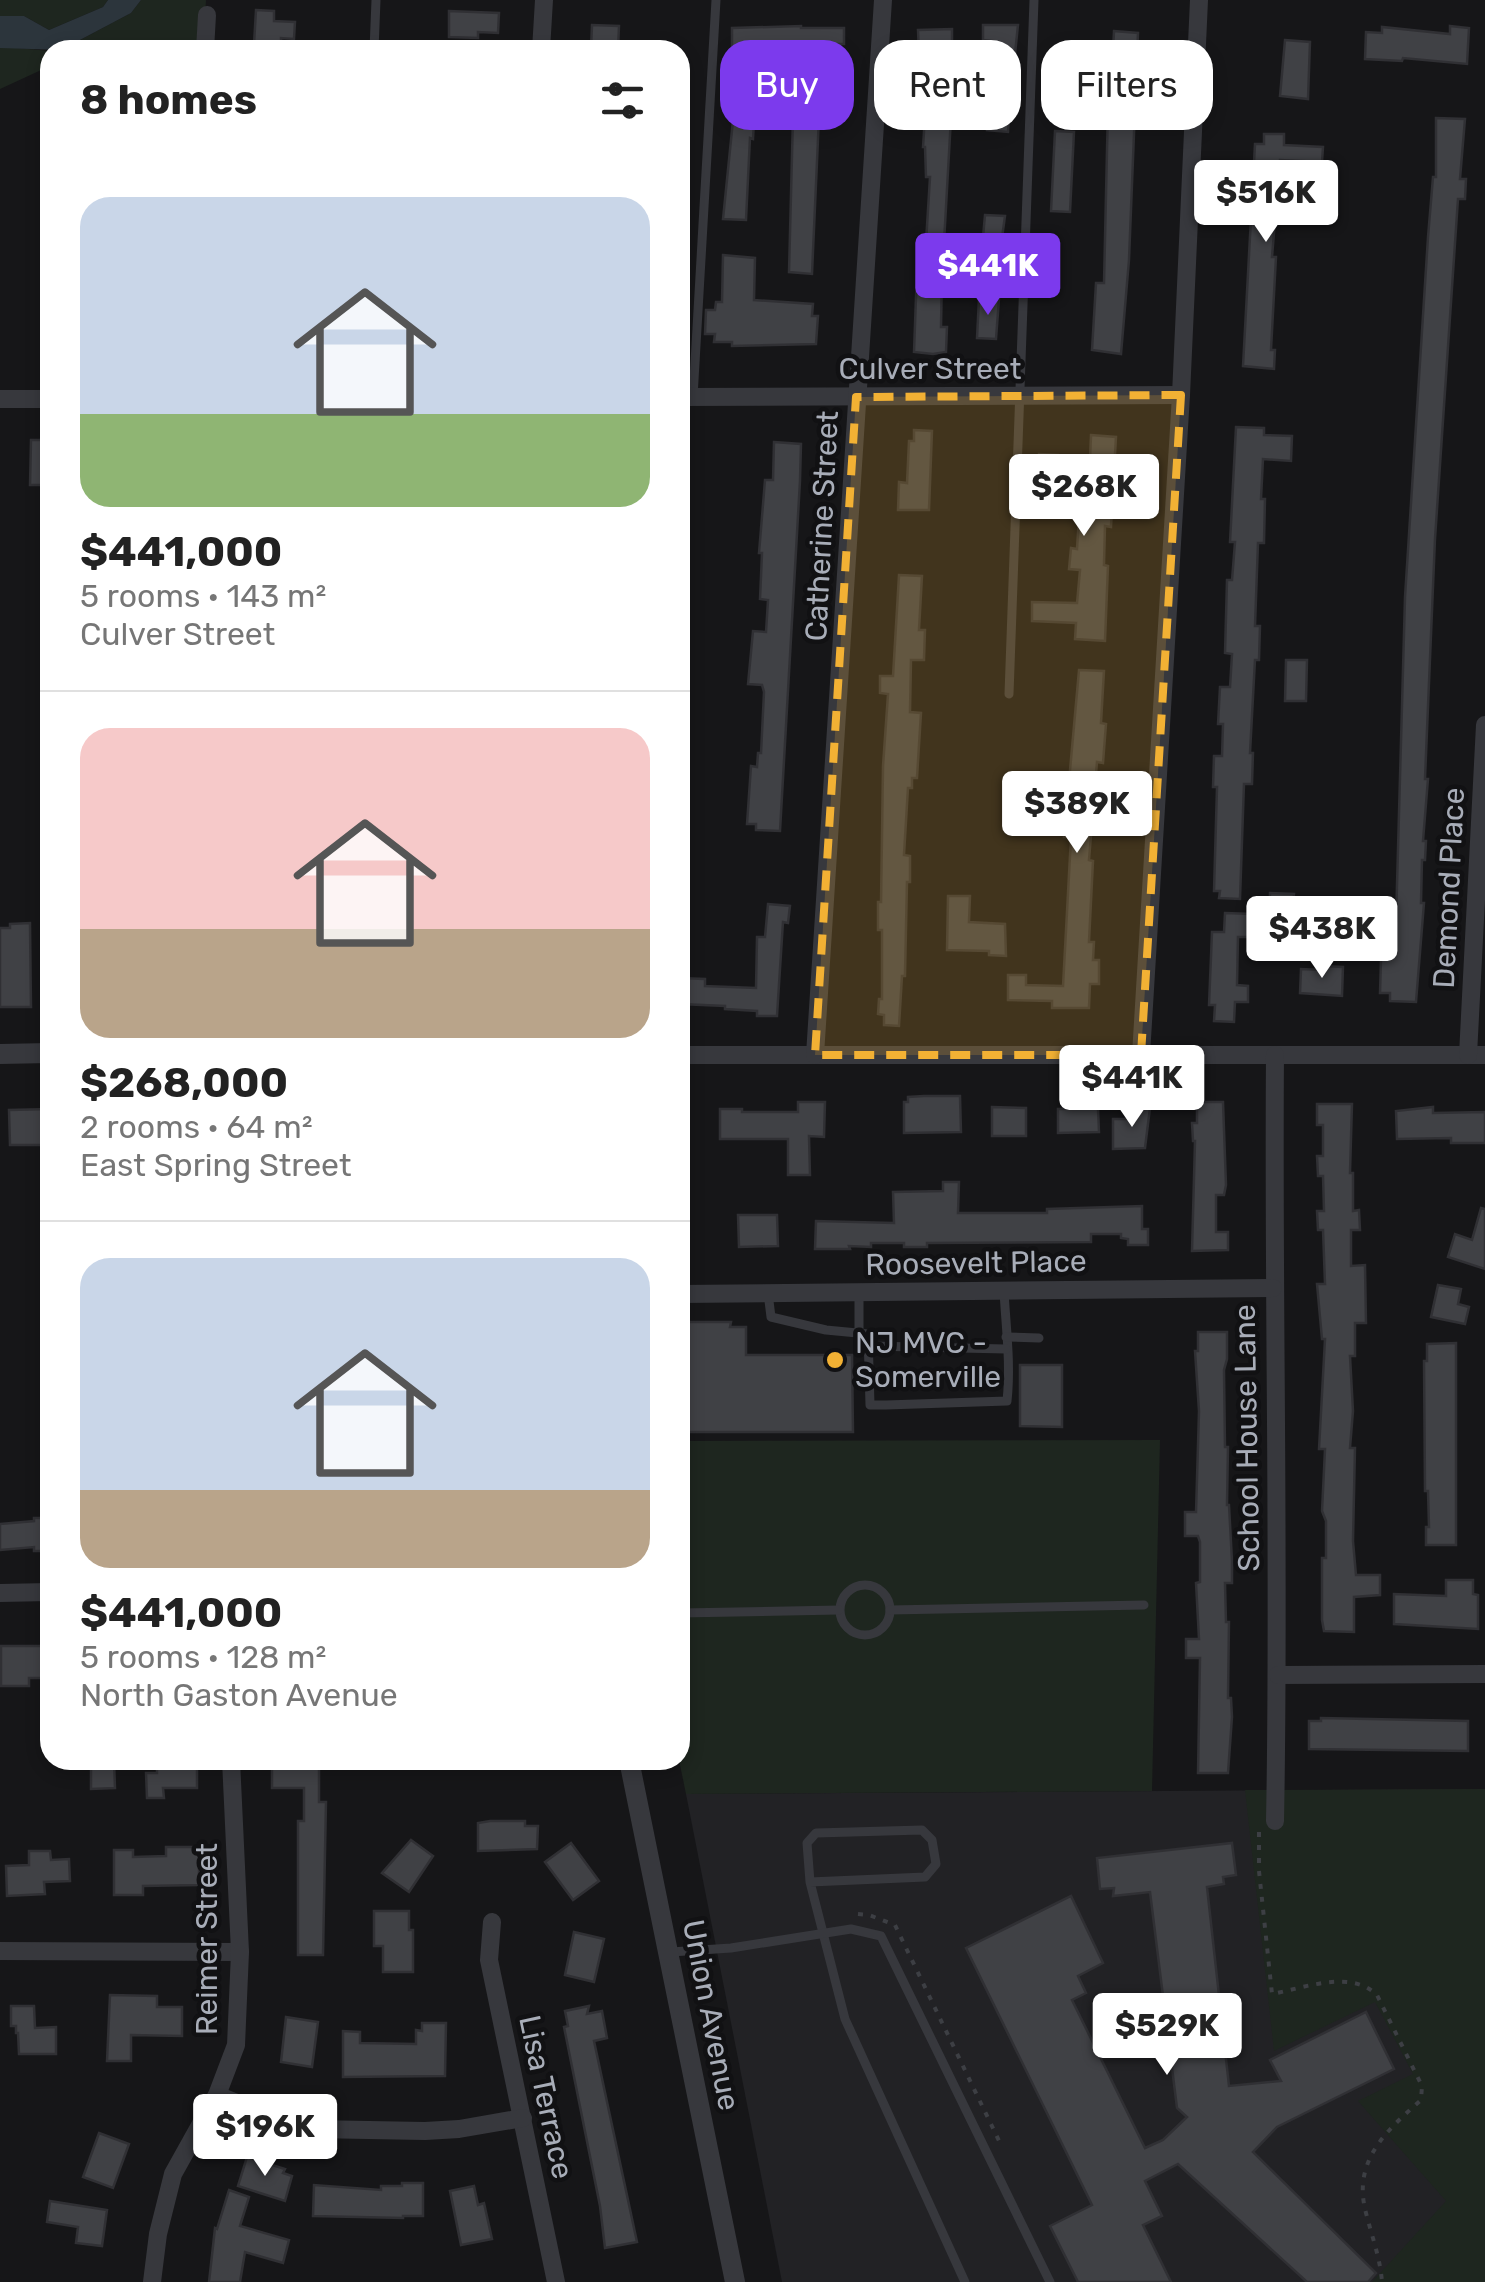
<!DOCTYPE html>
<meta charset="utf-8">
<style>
body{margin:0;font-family:Rubik,sans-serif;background:#f2f2f2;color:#222;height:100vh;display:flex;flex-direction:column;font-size:38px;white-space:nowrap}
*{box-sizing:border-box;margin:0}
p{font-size:32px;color:#767676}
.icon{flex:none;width:55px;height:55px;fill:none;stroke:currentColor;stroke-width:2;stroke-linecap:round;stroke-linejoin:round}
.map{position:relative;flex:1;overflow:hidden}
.sheet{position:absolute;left:40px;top:40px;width:650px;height:1730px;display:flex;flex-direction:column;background:#fff;border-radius:30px;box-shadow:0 5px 15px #0003}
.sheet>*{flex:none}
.hud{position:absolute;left:720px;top:40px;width:615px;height:90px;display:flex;gap:20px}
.price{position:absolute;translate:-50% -85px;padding:0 22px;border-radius:10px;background:#fff;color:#222;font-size:32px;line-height:65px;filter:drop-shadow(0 2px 5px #0008)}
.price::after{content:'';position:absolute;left:50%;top:60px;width:30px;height:22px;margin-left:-15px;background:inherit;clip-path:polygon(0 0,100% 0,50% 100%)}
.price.current{background:#7c3aed;color:#fff}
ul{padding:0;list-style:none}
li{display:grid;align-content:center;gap:20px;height:530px;padding:0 40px}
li+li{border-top:2px solid #e0e0e0}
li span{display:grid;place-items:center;height:310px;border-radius:30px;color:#555}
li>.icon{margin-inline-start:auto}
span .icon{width:180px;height:180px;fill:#fffc;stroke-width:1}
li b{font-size:42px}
h2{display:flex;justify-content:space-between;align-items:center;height:120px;padding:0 40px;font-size:42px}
.chip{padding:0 35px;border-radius:30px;background:#fff;box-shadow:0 5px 15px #0003;font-size:35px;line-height:90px}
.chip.current{background:#7c3aed;color:#fff}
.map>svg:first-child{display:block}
.built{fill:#222225}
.green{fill:#1e261f}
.water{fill:#2c353c}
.building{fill:#404145;stroke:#303034;stroke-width:2.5}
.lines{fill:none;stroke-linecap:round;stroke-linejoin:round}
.path{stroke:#3d3f44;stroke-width:4;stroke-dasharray:5 8;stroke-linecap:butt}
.service{stroke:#37383d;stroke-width:9}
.minor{stroke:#37383d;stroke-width:18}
.tertiary{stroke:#37383d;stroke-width:20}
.marked{fill:#f2b134;fill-opacity:0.2;stroke:#f2b134;stroke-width:8;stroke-dasharray:20 12;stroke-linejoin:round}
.poi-dot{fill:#f2b134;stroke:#111113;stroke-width:4}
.labels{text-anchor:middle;stroke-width:9;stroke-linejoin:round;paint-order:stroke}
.street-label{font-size:30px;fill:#a8adb8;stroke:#111113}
.poi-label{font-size:30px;fill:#a8adb8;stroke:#111113;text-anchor:start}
</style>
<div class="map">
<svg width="1485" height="2282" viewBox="0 0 1485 2282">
<rect width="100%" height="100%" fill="#161618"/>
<path class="built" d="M1485,1789v493h-703l-96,-488z"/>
<g class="green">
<path d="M0,0h108l-5,7 -54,23 -25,-14h-24z"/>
<path d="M141,0h65l-3,50h-142l70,-37z"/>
<path d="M6,47l44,4v15l-50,23v-41z"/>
<path d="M1160,1440l-8,351 -466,3 -7,-34 1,-319z"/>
<path d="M1485,1789v493h-113l74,-81 -88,-100 55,-27 -38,-72 -101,49 -29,-261z"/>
</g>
<path class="water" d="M108,0h33l-10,13 -70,37 -61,-2v-32h24l25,14 54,-23z"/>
<g class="building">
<path d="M256,10l18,1v10l21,1 -1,17 -13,-1v10l-27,-4z"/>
<path d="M449,11l50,2 -1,20 -20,-1v6l-29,-1z"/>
<path d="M592,25l27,1 -1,24 -27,-1z"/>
<path d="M983,25h35l-3,29h-23l1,-13 -10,-1z"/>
<path d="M801,26v2h43v16h-6l-1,7 -105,3v-26z"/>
<path d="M1450,26l19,2 -2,36 -64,-6 -1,3 -37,-2 1,-27 16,1v-6l68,7z"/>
<path d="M952,29v25l-33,1 -1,-25z"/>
<path d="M1114,31l24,2 -9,227 -8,94 -29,-4 4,-67h8l3,-133 1,-43 -13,-1 -1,-24 13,1 1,-13h4z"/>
<path d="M1285,40l25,2 -2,57 -28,-3z"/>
<path d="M991,89l20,1 -3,42 -21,-2z"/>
<path d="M793,116l26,1 -7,157 -23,-2z"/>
<path d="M925,116l26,2 -7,125 1,7h11l-1,26 -13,-1 -1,52h6l-1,25 -13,2 -19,-2 4,-110h8l4,-65h-4l-1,-30h-2z"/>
<path d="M1436,118l29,1 -5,60h6l-1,20h-7l-23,340 -10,240h3l-5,62h3l-1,19h-3l-1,43h3l-8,99 -26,-1v-8h-10l1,-34h9l2,-37 4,-1 9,-324 23,-360 5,-60h3z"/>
<path d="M733,120l21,2 -1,17 -3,-1 -4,82 -23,-1z"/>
<path d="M1055,131l19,1 -4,80 -19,-1z"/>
<path d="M1264,134h20v11l39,2 -1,15 -42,-2 -8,97h4l-5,93h4l-1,19 -31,-3 12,-222h9z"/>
<path d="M1315,174l19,1 -1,41h-25v-22h7z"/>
<path d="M985,215l20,1 -6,44 -18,-1z"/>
<path d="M723,255l32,3 -1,42 59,4 -1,12h6l-2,28 -84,2v-4h-18l1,-8h-10l1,-24h9l1,-8h6z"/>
<path d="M979,298l20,1 -3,40 -19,-1z"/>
<path d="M1236,427l28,1v7l28,1 -1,25 -28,-2 -2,40h4l-1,44h-6l-3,83h5l-1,34h-4l-5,93h3l-1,31h-8l-4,115 -21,-1 1,-7h-6l3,-104h-4l1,-31h8l1,-32h-5l2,-37h10l2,-33 -7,-1 2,-73h5l3,-38h-5z"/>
<path d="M914,430l18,1 -3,79h-31l1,-28 8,1 2,-42h5z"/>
<path d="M1091,435l25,2 -5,90 -6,-1 -1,39 4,1 -3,75 -30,-2 1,-16 -44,-2v-19l45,1 3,-33 -11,-1 2,-21 6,1 3,-49 -45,-3 4,-43 19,1 -1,26 32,2z"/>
<path d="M31,440h19v45h-20z"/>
<path d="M774,442l27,2 -1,37 -20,350 -24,-1v-6h-9l4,-58 6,1 1,-14h3l3,-61 -2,-7 -14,-1 5,-53 13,1 2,-32 -8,-1 2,-46h-3l6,-73h8z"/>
<path d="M899,575l23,1 -3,54h6l-1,30h-13l-1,52 11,1 -4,65h-5v10h-4l-4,67 6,1v26h-3l-2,94h-3l-3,50 -15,-1v-10l-6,-1 1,-15h3v-69h-4v-28h3l2,-136 5,-72 -8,-1v-17h13z"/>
<path d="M1286,660h21l-1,41h-21z"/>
<path d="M1079,670l25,1 -3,52 5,1 -3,39 -6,-1 -8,98 4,1 -4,81h5l-1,18h6v24h-9l-1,24h-37v-7l-44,-1v-25h18v10l37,1 8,-149h-7z"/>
<path d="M1270,893l24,1 -3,34 -22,-1z"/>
<path d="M948,896h22l-1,26 36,2 1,32 -17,-1v-4l-42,-1z"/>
<path d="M768,904l22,2 -2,17 -5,-1 -6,94h-20v-5l-32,-2v-3l-45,-2v-26l25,1v7l51,2 1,-51h8z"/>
<path d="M1225,913l28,1 -1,23h-14l-1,48 11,1v16h-13l-1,20 -20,-1 1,-16h-6l3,-73h12z"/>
<path d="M30,923l1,84h-31v-79h10v-4z"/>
<path d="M1324,966l19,1 -1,29 -42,-3 1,-24 23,1z"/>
<path d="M924,1096h36l1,36 -57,1v-31h4v-5z"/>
<path d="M798,1102h27l-1,35 -15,-1 1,39h-22v-36h-68v-30h22v3h56z"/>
<path d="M1197,1102h26l3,83 -2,10h-8v37h12v18l-36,1 3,-110h-2l-1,-18h5z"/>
<path d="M1317,1104h35l-2,69h3v38l6,-1 1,20h-9v36l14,-1 1,58h-11v33h-5l3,55 -3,37h5l-2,93 3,34h24v20l-26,2v35l-30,-1 -2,-11v-62h4v-37l-4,-10 3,-62h-6l6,-110h-3l-5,-55h8l-2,-54h-5l-1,-19h7l-1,-35h-5l-1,-20h6v-31h-6z"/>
<path d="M992,1107l34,1v28h-34z"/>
<path d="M1433,1107v6l52,-1v31h-34v-5l-54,1 -1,-28z"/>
<path d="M1098,1108l1,24 -41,1v-24z"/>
<path d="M1133,1108h17l-5,40 -32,1v-30h20z"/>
<path d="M50,1109v36h-40l-1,-35z"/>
<path d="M943,1182h16l-1,31h89v-4l95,-3v23h6v16h-20v-6l-7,-1v-4h-30v8l-164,1v4h-23v-4h-33v4l-22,-1 1,3h-35l1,-28 78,2 -1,-31 50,-1z"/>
<path d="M1481,1208l4,1v60l-37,-12 7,-23 17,6z"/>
<path d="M738,1215h39l1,31 -39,1z"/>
<path d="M1438,1285l23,4 -3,15 11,3 -4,17 -34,-7z"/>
<path d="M680,1322h51l-1,5h16v28h106l1,77h-173z"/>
<path d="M1198,1332h29v27l-3,11 1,77h3l-1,58h2l3,56v22h-7l1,39h3l-1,76h3l1,19 -4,56h-30l2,-115h-14v-19h13l-3,-56 4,-1v-40l-2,-6h-13v-24h11l3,-101 -4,-60h3z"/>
<path d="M1456,1343v202h-30v-18h3l-1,-36h-3l-1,-130h3v-17z"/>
<path d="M1020,1365h42v62l-42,-1z"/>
<path d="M34,1518h16v33h-16v-4l-34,3v-26l34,-3z"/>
<path d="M1446,1580h27v14l5,1v34l-84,-5v-30l52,2z"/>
<path d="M1,1646h49v32h-21v8h-28z"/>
<path d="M1321,1718l147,3v30l-159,-2v-28h12z"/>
<path d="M91,1760h23l1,28 -24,1z"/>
<path d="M192,1760l5,3v25h-34l1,10h-17l-1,-25h11v-12z"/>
<path d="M272,1763h47v39h7l-3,153h-25v-134h6v-33h-32z"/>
<path d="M490,1821h35v5h13l-1,23 -59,2v-28z"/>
<path d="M411,1840l22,16 -24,36 -27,-19z"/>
<path d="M571,1843l28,38 -26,19 -28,-38z"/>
<path d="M1232,1843l4,32 -13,2 1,7 -17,3 22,199 52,-5 -11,-21 96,-48 28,57 -117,58 -24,25 123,121 -8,9h-61l-129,-118 -33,17 17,35 -19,9 28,57h-93l-28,-56 42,-21 -126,-257 105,-52 32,67 -25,13 8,17 -14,7 73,148 18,-8 24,-23 -10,-9 -27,-216 -37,4 1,-8 -14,1 -3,-31z"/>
<path d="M166,1847h33v38l-56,1v9h-29v-45h19v7l33,-1z"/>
<path d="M29,1851h21l1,9 18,-1 1,22 -26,1 1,12 -38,2 -1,-30 23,-1z"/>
<path d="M374,1911h35v19h4v42h-30v-26h-9z"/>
<path d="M574,1932l30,7 -10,43 -29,-7z"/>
<path d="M110,1995l47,1v11h25v29l-51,-1v26h-24z"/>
<path d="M11,2006h23l1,22 21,-1v27h-37l-1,-21h-2v-7h-5z"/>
<path d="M589,2006l-2,8 15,-3 5,27 -13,3 43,201 -32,6 -5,-42 -36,-179 4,-1 -3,-15z"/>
<path d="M286,2017l32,5 -6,45 -31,-5z"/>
<path d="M422,2023h24l-1,53 -102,1v-46l17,1v11l56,1v-14l6,1z"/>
<path d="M99,2133l30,11 -16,44 -30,-11z"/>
<path d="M247,2157l38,12 -2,4 9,3 -7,25 -47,-15z"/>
<path d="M402,2183h21v33h-20v2l-90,-2 1,-31 67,5v-4h21z"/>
<path d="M474,2186l4,19 6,-2 8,36 -31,6 -11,-54z"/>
<path d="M229,2190l20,7 -9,29 49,14 -6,23 -38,-11 -5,30h-31l6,-54 2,1z"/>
<path d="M50,2201l57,9 -5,36 -26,-3 2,-16 -31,-5z"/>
</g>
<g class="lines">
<g class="path">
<path d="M1259,1832v39l13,123c32,-6 79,-25 105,1l45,91 -1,14c-35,31 -69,61 -55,113 6,24 14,44 16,69"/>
<path d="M858,1914l11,1 26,10 107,222"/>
</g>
<g class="service">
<path d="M374,50l2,-50"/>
<path d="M693,397l23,-397"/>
<path d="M1009,694l25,-694"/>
<path d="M50,1051v-29"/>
<path d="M768,1293l3,24 55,13 42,4 2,71h16l121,-4c4,-37 -1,-72 -3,-110"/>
<path d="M859,1333v-41"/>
<path d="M1006,1337l33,1"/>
<path d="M870,1346l136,3"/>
<circle cx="865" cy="1610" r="25"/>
<path d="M890,1610l254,-5"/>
<path d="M680,1613l159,-3"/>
<path d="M810,1882l115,-5 11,-13 -4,-24 -10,-10 -106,3 -9,10 3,39 35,137 120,263"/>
<path d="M671,1952l60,-4 120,-19 30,7 169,346"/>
</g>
<g class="minor">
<path d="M205,50l2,-35"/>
<path d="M541,50l3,-50"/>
<path d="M680,397l501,-2"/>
<path d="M0,399h50"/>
<path d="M680,1055h805"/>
<path d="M815,1055l68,-1055"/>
<path d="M1141,1055l40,-660 18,-395"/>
<path d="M1275,1055c-2,255 5,510 0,766"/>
<path d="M1468,1055l17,-330"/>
<path d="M680,1294l593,-6"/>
<path d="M0,1593l50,-1"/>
<path d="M1278,1675l207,-1"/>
<path d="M492,1922l-3,38 67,322"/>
<path d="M0,1951l240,1"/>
<path d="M217,2095l75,30 20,4 113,2 34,-2 64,-11"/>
<path d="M152,2282l6,-48 15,-60 44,-79 19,-50 4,-93 -9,-192"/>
</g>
<g class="tertiary">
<path d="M0,1054l50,-1"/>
<path d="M629,1760l106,522"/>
</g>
</g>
<path class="marked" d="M1181,395l-40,660h-326l41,-658z"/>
<circle class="poi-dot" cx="835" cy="1360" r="10"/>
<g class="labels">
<g class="street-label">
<text x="930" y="379">Culver Street</text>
<text transform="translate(822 526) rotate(-87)" y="10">Catherine Street</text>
<text transform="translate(1449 888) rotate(-87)" y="10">Demond Place</text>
<text transform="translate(976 1263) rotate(-1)" y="10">Roosevelt Place</text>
<text transform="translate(1247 1438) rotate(-91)" y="10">School House Lane</text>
<text transform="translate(207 1939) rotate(-90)" y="10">Reimer Street</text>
<text transform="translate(711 2015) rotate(79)" y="10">Union Avenue</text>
<text transform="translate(546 2097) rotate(78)" y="10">Lisa Terrace</text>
</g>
<g class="poi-label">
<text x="855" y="1353">NJ MVC -<tspan x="855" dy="34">Somerville</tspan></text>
</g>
</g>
</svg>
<b class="price" style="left:1266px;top:245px">$516K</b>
<b class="price current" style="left:988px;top:318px">$441K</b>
<b class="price" style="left:1084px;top:539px">$268K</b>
<b class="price" style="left:1077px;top:856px">$389K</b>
<b class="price" style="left:1322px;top:981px">$438K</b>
<b class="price" style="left:1132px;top:1130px">$441K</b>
<b class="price" style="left:1167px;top:2078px">$529K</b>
<b class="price" style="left:265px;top:2179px">$196K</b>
<div class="hud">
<a class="chip current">Buy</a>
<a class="chip">Rent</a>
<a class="chip">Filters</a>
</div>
<section class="sheet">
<h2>8 homes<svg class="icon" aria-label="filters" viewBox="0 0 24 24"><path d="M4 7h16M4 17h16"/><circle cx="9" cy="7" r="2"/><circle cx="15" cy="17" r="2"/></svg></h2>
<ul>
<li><span style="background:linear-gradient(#c9d6e8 70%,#8fb573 0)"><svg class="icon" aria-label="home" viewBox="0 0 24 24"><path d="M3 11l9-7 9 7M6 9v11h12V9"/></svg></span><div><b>$441,000</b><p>5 rooms · 143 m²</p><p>Culver Street</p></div></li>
<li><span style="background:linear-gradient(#f6c9c9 65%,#b9a48a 0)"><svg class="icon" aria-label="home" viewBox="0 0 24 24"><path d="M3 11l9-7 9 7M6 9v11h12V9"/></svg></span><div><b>$268,000</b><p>2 rooms · 64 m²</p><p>East Spring Street</p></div></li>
<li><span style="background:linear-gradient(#c9d6e8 75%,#b9a48a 0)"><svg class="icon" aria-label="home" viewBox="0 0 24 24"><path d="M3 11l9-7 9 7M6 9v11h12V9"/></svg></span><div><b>$441,000</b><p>5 rooms · 128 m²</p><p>North Gaston Avenue</p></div></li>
</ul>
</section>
</div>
